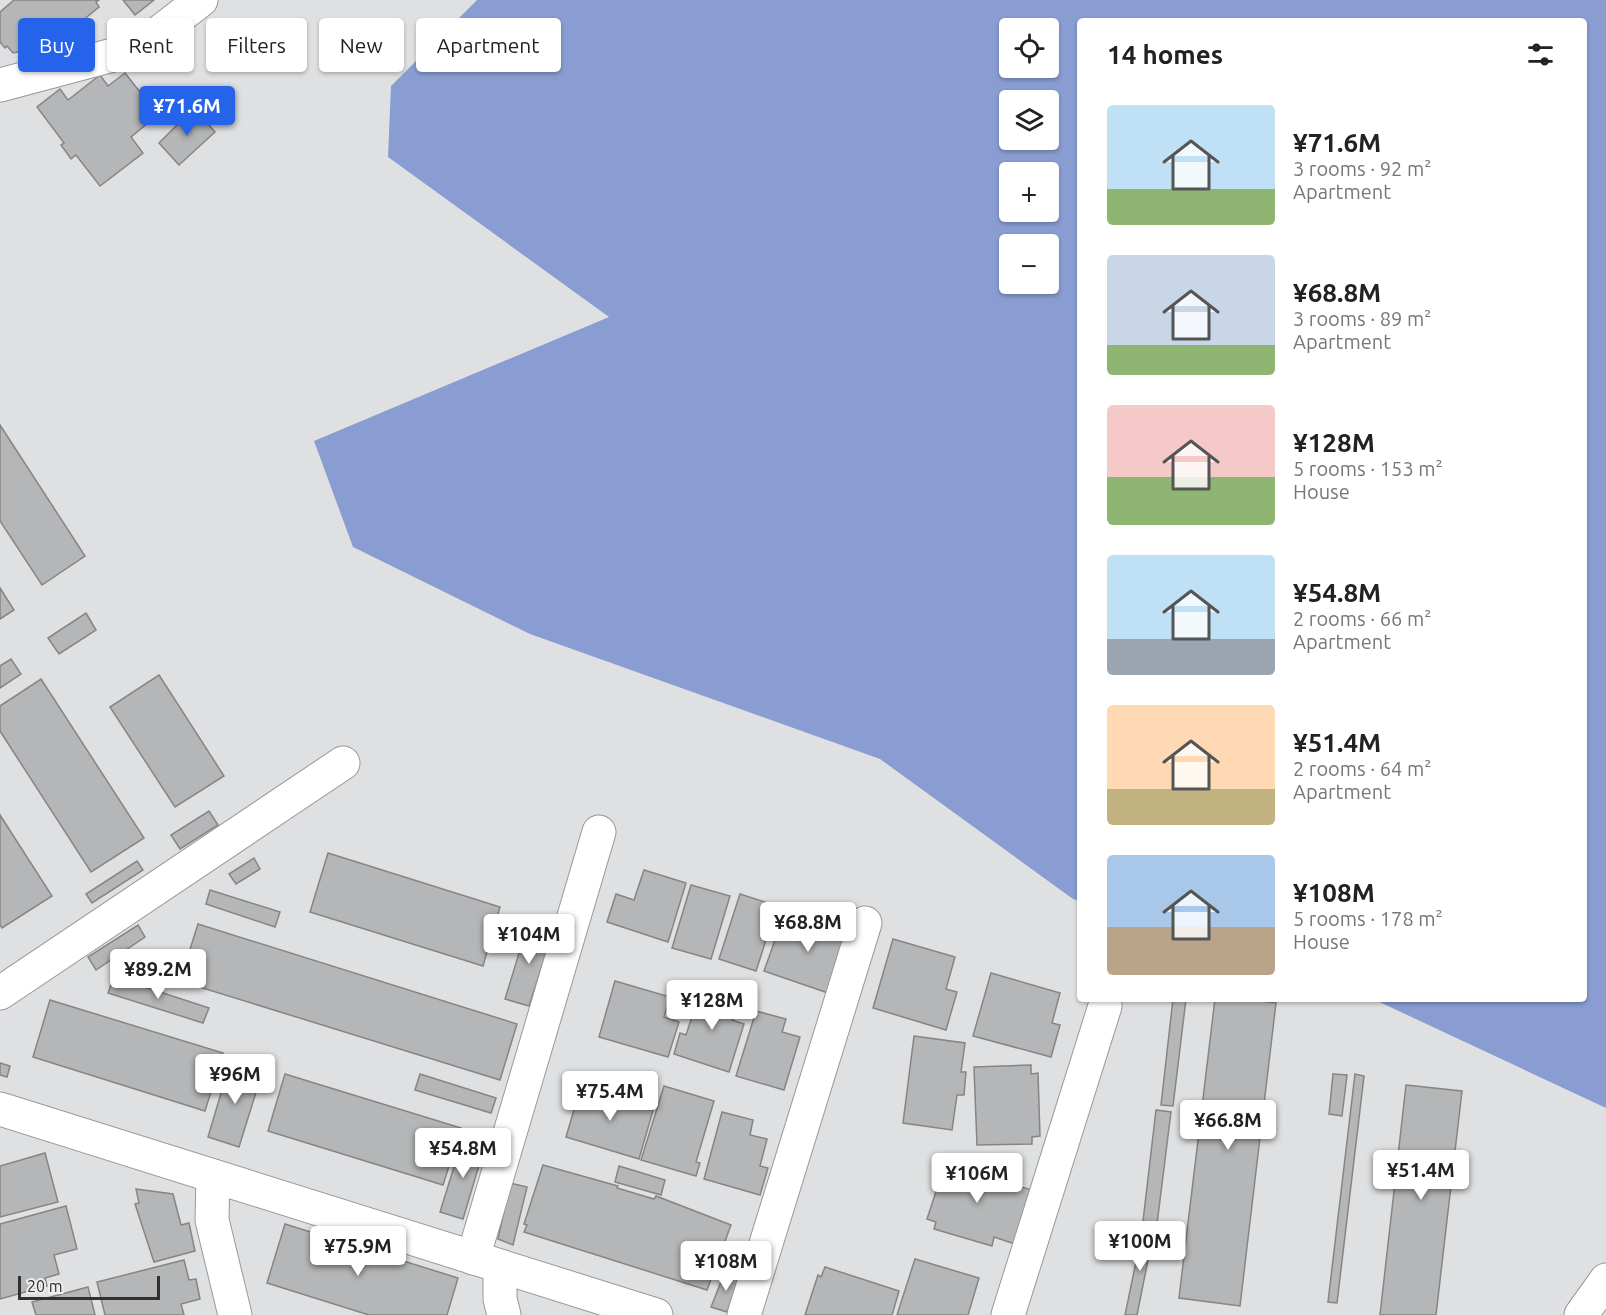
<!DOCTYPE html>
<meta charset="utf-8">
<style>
body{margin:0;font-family:Ubuntu,sans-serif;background:#f6f6f6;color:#222;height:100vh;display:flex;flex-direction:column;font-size:22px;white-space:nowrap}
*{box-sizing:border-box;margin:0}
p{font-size:20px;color:#767676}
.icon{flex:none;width:33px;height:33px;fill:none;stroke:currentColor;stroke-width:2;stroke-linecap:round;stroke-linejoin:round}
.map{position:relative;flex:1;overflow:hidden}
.details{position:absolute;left:1077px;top:18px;width:510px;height:984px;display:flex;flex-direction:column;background:#fff;border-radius:6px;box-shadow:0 2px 4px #0004}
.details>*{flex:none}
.top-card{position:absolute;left:18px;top:18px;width:570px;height:54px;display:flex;gap:12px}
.fabs{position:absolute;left:999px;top:18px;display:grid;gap:12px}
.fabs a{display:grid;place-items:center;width:60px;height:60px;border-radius:6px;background:#fff;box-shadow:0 2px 4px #0004;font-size:30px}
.scale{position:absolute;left:18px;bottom:15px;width:142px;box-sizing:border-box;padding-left:6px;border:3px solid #303031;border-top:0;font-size:16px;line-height:21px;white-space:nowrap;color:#303031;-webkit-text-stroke:4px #ecedee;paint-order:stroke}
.price{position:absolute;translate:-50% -51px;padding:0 14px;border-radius:6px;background:#fff;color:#222;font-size:20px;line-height:39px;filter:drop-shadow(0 2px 3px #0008)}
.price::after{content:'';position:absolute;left:50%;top:36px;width:18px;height:14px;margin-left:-9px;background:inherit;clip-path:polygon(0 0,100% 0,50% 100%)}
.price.current{background:#2563eb;color:#fff}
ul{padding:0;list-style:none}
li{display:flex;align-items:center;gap:18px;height:150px;padding:0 30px}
li span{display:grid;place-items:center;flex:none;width:168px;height:120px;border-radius:6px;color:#555}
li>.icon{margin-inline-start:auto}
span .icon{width:72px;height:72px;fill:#fffc;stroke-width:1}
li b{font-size:26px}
h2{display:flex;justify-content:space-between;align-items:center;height:72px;padding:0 30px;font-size:26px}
.pill{padding:0 21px;border-radius:6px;background:#fff;box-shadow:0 2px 4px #0004;font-size:21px;line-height:54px}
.pill.current{background:#2563eb;color:#fff}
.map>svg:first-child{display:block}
.forest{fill:#899dd2;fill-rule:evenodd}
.building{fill:#b5b6b7;stroke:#858586;stroke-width:1.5}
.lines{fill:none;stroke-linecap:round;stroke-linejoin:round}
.minor-casing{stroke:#98989a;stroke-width:35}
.minor{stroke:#fff;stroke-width:33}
</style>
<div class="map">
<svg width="1606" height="1315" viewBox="0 0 1606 1315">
<rect width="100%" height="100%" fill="#dfe0e1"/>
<path class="forest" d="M477,0h1129v1108l-233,-109h211v-978h-504v880l-7,-2 -193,-140 -350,-125 -177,-87 -39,-106 295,-124 -221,-160 3,-71zM1010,28h38v40h-38zM1010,100h38v40h-38zM1010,172h38v40h-38zM1010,244h38v40h-38z"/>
<g class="building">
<path d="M14,0h85l-3,2 3,5 -50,41 -2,-2 -34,7 -6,-7 -2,2 -5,-6v-30z"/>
<path d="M123,0h31l-19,15z"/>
<path d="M125,73l33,42 -27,22 12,16 -43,33 -24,-31 -5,4 -10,-14 3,-2 -27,-36 23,-18 8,11 32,-25 8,11z"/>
<path d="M194,108l21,24 -36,33 -20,-22z"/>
<path d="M0,425l85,131 -43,29 -42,-64z"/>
<path d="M0,588l14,22 -14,9z"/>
<path d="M86,613l10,17 -37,24 -11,-16z"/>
<path d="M11,659l10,15 -21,14v-22z"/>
<path d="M159,675l65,101 -49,31 -65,-100z"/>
<path d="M41,679l103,159 -53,34 -91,-141v-25z"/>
<path d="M209,811l9,14 -38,24 -9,-14z"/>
<path d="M0,815l52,81 -50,32 -2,-3z"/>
<path d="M328,853l172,54 -17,59 -173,-54z"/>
<path d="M254,858l6,11 -24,15 -7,-10z"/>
<path d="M137,861l6,9 -51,33 -6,-9z"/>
<path d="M644,870l42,13 -18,59 -61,-20 9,-28 18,6z"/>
<path d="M691,885l39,11 -19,63 -39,-11z"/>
<path d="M210,890l70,22 -5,15 -69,-23z"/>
<path d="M740,894l37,12 -21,65 -37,-12z"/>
<path d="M785,912l44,16 1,-3 23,8 -22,61 -67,-23z"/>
<path d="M198,924l319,100 -17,56 -320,-99z"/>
<path d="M528,924l25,8 -24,74 -24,-7z"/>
<path d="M138,925l7,12 -49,33 -8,-13z"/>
<path d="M893,939l62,18 -9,32 11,3 -11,38 -73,-22z"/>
<path d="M991,973l69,20 -8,30 8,2 -9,32 -78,-21z"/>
<path d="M114,977l95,31 -6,15 -95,-30z"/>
<path d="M615,981l55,16 -6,20 15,5 -11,35 -69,-20z"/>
<path d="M702,986l37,11 -7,23 12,4 -15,48 -55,-18 6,-21 6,2z"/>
<path d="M1173,999h13l-13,107 -12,-1z"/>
<path d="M1215,999h28l33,4 -36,303 -61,-8z"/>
<path d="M50,1000l173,53 -18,58 -172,-54z"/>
<path d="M756,1011l30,8 -4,13 18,5 -16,53 -48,-14z"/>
<path d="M914,1036l51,7 -4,29h5l-2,23h-7l-5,35 -49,-7z"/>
<path d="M0,1063l10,3 -3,11 -7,-2z"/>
<path d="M230,1063l32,10 -23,74 -31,-10z"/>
<path d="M1031,1065v9l7,-1 2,63 -8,1v7l-55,1 -3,-78z"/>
<path d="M285,1074l176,54 -18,57 -175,-54z"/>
<path d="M420,1074l76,24 -5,15 -76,-23z"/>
<path d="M1333,1074l14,1 -5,41 -13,-2z"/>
<path d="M1355,1074l9,2 -27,227 -9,-1z"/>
<path d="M1406,1085l56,6 -26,224h-56z"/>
<path d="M664,1086l50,15 -18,61 4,1 -4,13 -55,-16z"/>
<path d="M588,1087l66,20 -15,52 -73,-22 14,-48 6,3z"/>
<path d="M1156,1110l15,2 -14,112 -14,-3z"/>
<path d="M722,1112l31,8 -3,15 17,4 -7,27 8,2 -8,27 -56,-16z"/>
<path d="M463,1138l22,7 -22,74 -23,-7z"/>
<path d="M45,1153l13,49 -58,15v-51z"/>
<path d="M948,1155l41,11 -3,11 46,13 -17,54 -21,-7 -2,9 -58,-17 2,-7 -9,-3z"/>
<path d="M543,1165l75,21 -1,2 37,11 2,-3 75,29 -24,65 -183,-58 3,-7 -3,-1z"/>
<path d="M619,1166l46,14 -4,15 -46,-13z"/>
<path d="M510,1183l17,4 -14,58 -15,-6z"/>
<path d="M136,1189l37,5 8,31 8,-2 6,28 -41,11 -19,-58 4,-1z"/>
<path d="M66,1206l11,43 -23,6 5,19 -14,4 2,8 -47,13v-75z"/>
<path d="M285,1224l173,54 -11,37h-78l-102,-32z"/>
<path d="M1143,1228l11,2 -17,85h-12z"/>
<path d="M915,1259l64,19 -11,37h-71z"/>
<path d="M184,1260l5,20 7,-1 4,20 -19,5 3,11h-79l-8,-33z"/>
<path d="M825,1267l74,24 -7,24h-87l13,-40 3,2z"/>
<path d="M725,1272l16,6 -14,34 -16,-5z"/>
<path d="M88,1287l7,28h-59l-4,-13z"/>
</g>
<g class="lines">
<defs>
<g id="minor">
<path d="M0,85l139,-37 62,-48"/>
<path d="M0,993l343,-230"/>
<path d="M0,1109l656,206"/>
<path d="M213,1176l-1,44 23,95"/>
<path d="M473,1258l126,-426"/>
<path d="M500,1267v32l4,16"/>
<path d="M744,1315l121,-392"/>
<path d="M1008,1315l97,-309"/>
<path d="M1581,1315l25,-35"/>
</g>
</defs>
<use href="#minor" class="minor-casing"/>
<use href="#minor" class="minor"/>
</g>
</svg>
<div class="fabs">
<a><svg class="icon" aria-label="locate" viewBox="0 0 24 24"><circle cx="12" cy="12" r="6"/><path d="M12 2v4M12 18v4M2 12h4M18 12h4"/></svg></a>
<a><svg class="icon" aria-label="layers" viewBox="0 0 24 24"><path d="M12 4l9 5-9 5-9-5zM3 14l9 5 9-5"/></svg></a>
<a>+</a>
<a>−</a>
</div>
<div class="scale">20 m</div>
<b class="price current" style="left:187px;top:137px">¥71.6M</b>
<b class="price" style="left:808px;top:953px">¥68.8M</b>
<b class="price" style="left:529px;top:965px">¥104M</b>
<b class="price" style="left:158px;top:1000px">¥89.2M</b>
<b class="price" style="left:712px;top:1031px">¥128M</b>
<b class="price" style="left:235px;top:1105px">¥96M</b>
<b class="price" style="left:610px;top:1122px">¥75.4M</b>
<b class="price" style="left:1228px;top:1151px">¥66.8M</b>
<b class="price" style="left:463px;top:1179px">¥54.8M</b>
<b class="price" style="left:1421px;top:1201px">¥51.4M</b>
<b class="price" style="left:977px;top:1204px">¥106M</b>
<b class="price" style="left:1140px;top:1272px">¥100M</b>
<b class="price" style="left:358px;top:1277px">¥75.9M</b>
<b class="price" style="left:726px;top:1292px">¥108M</b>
<div class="top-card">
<a class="pill current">Buy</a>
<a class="pill">Rent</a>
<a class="pill">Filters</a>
<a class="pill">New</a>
<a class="pill">Apartment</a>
</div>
<section class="details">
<h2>14 homes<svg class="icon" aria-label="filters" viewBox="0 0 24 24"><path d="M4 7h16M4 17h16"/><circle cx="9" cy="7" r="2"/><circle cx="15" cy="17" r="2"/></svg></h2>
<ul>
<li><span style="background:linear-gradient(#bfe0f5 70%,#8fb573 0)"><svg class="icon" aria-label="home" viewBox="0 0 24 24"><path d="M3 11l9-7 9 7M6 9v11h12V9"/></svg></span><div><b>¥71.6M</b><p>3 rooms · 92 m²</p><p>Apartment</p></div></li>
<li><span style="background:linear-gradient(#c9d6e8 75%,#8fb573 0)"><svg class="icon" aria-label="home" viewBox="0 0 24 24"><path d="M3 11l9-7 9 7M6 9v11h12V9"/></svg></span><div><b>¥68.8M</b><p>3 rooms · 89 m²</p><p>Apartment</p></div></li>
<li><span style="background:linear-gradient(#f6c9c9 60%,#8fb573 0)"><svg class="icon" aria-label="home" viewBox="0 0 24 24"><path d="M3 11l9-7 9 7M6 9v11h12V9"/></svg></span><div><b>¥128M</b><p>5 rooms · 153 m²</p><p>House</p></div></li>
<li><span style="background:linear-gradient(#bfe0f5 70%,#9aa5b1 0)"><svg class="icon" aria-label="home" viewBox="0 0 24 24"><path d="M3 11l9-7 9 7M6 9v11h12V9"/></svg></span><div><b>¥54.8M</b><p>2 rooms · 66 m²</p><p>Apartment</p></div></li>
<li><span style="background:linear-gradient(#ffd9b3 70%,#c2b280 0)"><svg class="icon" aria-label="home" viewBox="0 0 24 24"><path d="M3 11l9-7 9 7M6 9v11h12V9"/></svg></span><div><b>¥51.4M</b><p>2 rooms · 64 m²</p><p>Apartment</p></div></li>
<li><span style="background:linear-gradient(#a9c7e8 60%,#b9a48a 0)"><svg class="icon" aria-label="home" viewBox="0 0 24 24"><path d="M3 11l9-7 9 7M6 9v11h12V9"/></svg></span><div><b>¥108M</b><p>5 rooms · 178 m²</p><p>House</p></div></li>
</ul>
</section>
</div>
